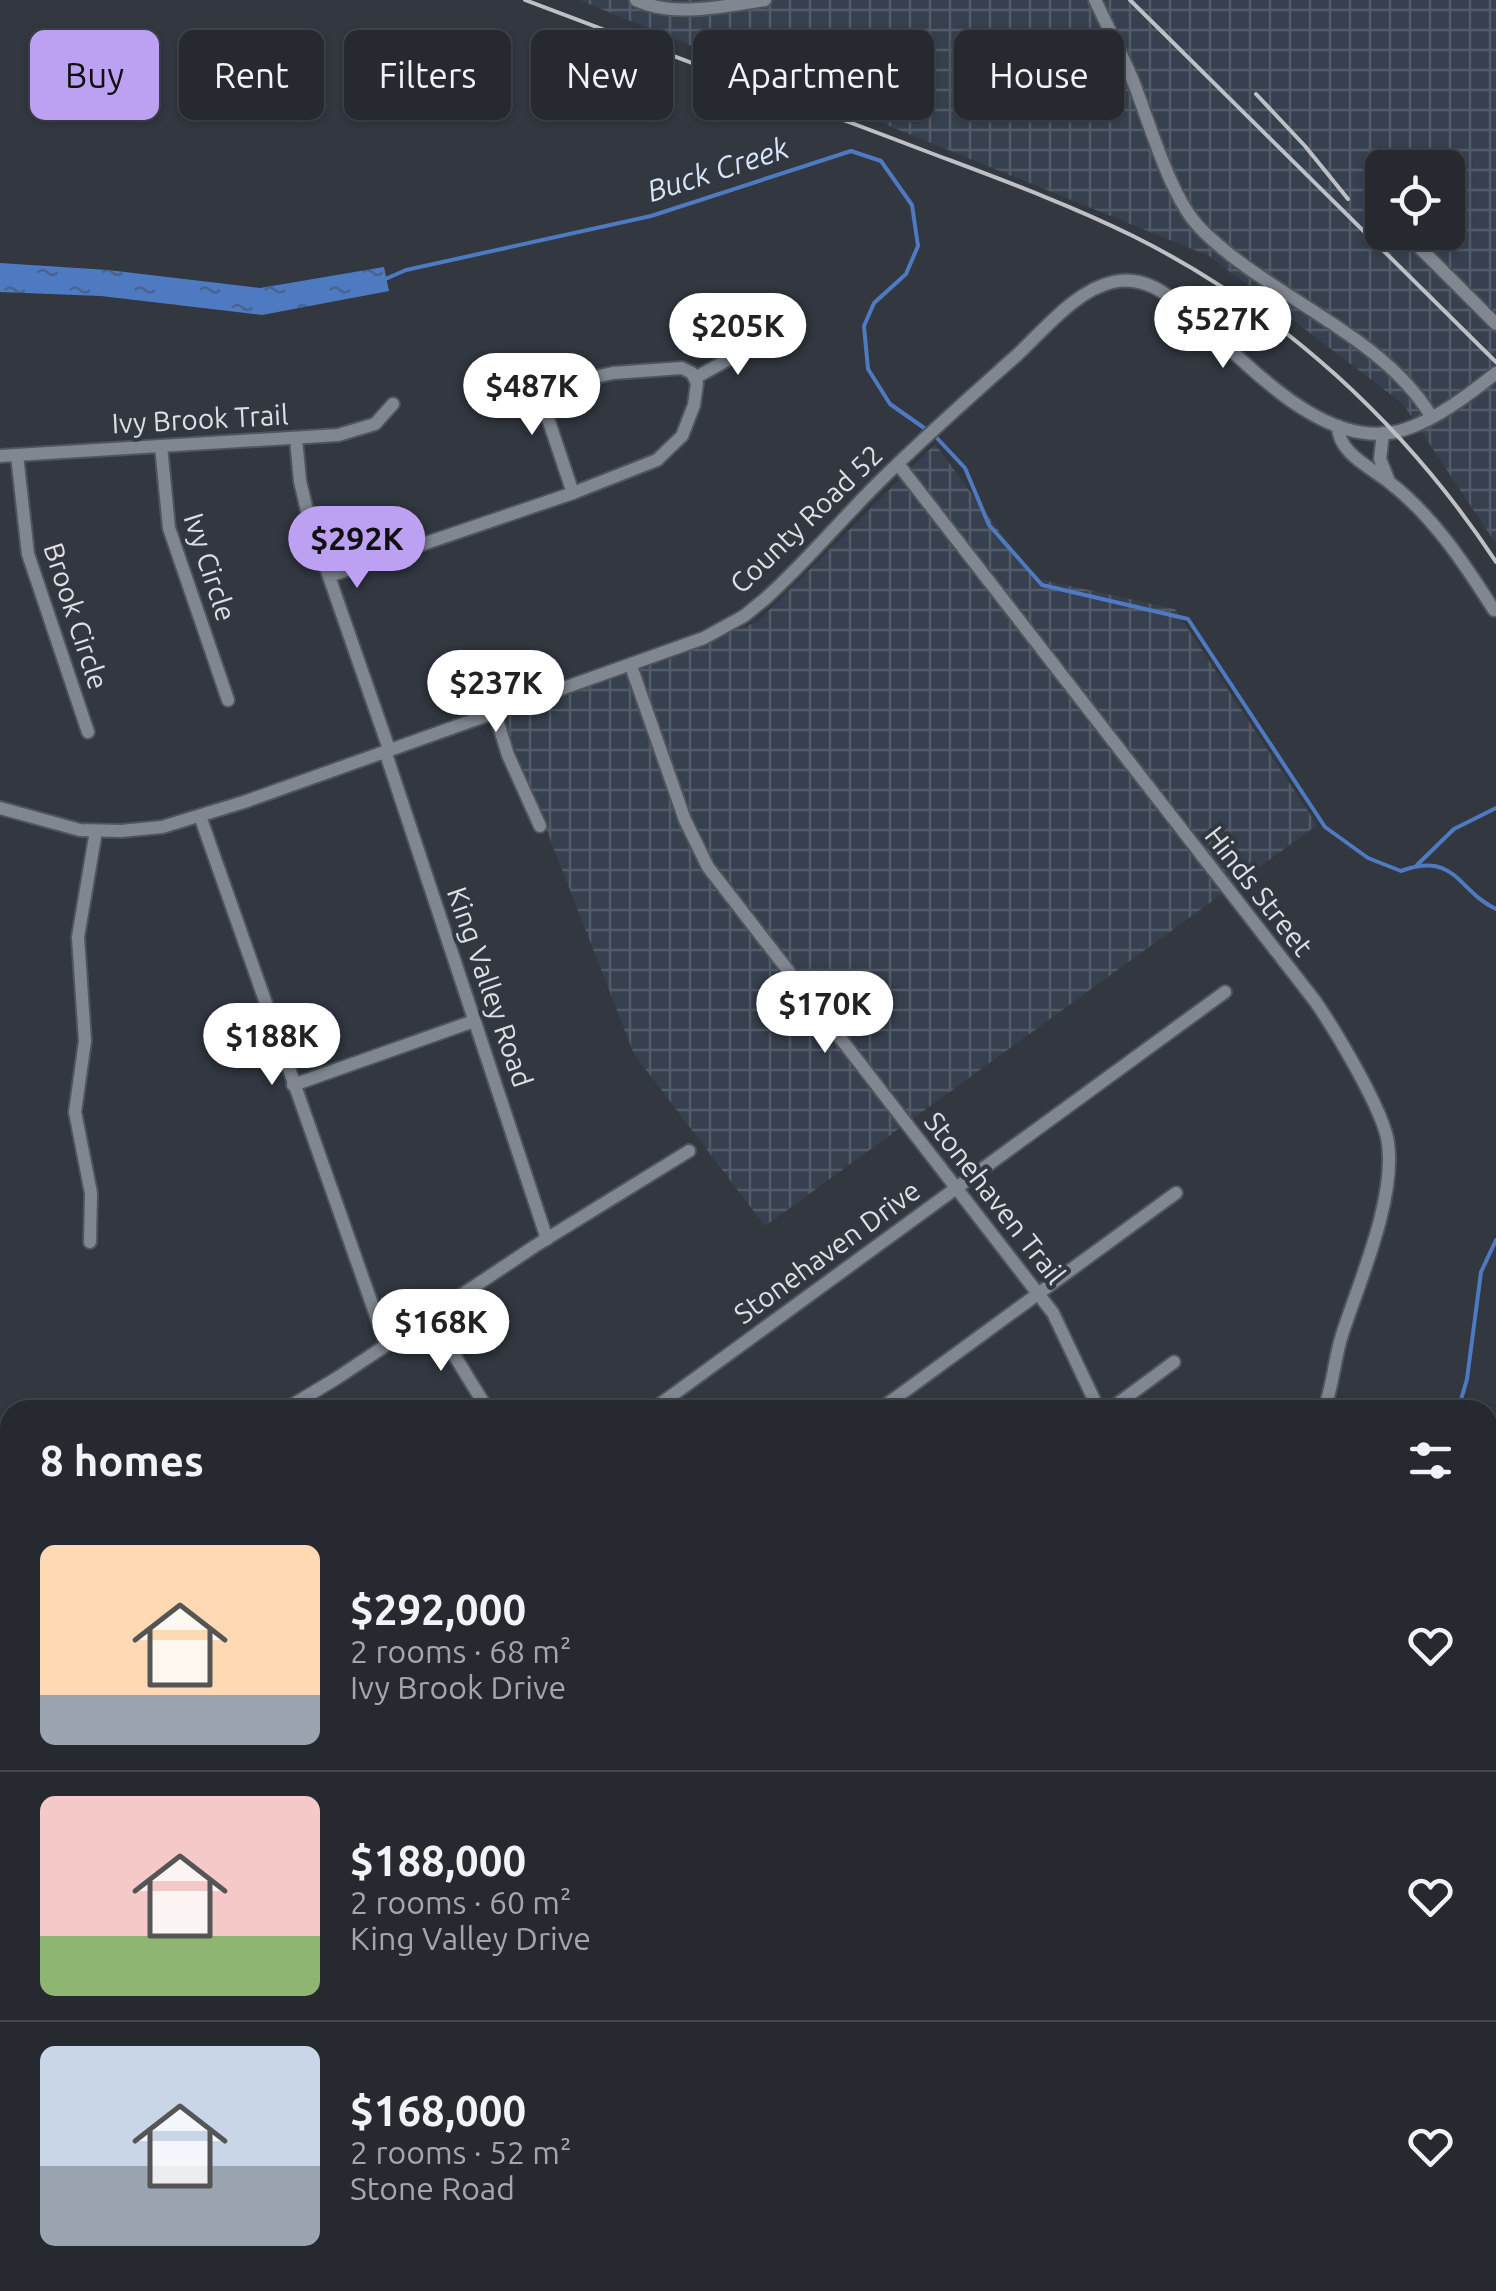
<!DOCTYPE html>
<meta charset="utf-8">
<style>
body{margin:0;font-family:Ubuntu,sans-serif;background:#2e3138;color:#f1f3f6;height:100vh;display:flex;flex-direction:column;font-size:38px;white-space:nowrap}
*{box-sizing:border-box;margin:0}
p{font-size:32px;color:#a4a6ab}
.icon{flex:none;width:55px;height:55px;fill:none;stroke:currentColor;stroke-width:2;stroke-linecap:round;stroke-linejoin:round}
.map{position:relative;flex:1;overflow:hidden}
.sheet{position:absolute;left:0px;top:1400px;width:1498px;height:892px;display:flex;flex-direction:column;background:#262930;border-radius:30px 30px 0 0;box-shadow:0 2px 8px #0004,0 0 0 2px #42454c}
.sheet>*{flex:none}
.hud{position:absolute;left:30px;top:30px;width:1438px;height:90px;display:flex;gap:20px}
.tools{position:absolute;left:1365px;top:150px;display:grid;gap:20px}
.tools a{display:grid;place-items:center;width:100px;height:100px;border-radius:15px;background:#262930;box-shadow:0 2px 8px #0004,0 0 0 2px #42454c;font-size:50px}
.price{position:absolute;translate:-50% -85px;padding:0 22px;border-radius:35px;background:#fff;color:#222;font-size:32px;line-height:65px;filter:drop-shadow(0 2px 5px #0008)}
.price::after{content:'';position:absolute;left:50%;top:60px;width:30px;height:22px;margin-left:-15px;background:inherit;clip-path:polygon(0 0,100% 0,50% 100%)}
.price.selected{background:#bca0f2;color:#111}
ul{padding:0;list-style:none}
li{display:flex;align-items:center;gap:30px;height:250px;padding:0 40px}
li+li{border-top:2px solid #42454c}
li span{display:grid;place-items:center;flex:none;width:280px;height:200px;border-radius:15px;color:#555}
li>.icon{margin-inline-start:auto}
span .icon{width:120px;height:120px;fill:#fffc;stroke-width:1}
li b{font-size:42px}
h2{display:flex;justify-content:space-between;align-items:center;height:120px;padding:0 40px;font-size:42px}
.tag{padding:0 35px;border-radius:15px;background:#262930;box-shadow:0 2px 8px #0004,0 0 0 2px #42454c;font-size:35px;line-height:90px}
.tag.selected{background:#bca0f2;color:#111}
.map>svg:first-child{display:block}
.industrial{fill:url(#industrial-grid);fill-rule:evenodd}
.water{fill:url(#water-ripples)}
.lines{fill:none;stroke-linecap:round;stroke-linejoin:round}
.stream{stroke:#4e7ac1;stroke-width:4}
.minor-casing{stroke:#50555c;stroke-width:16}
.minor{stroke:#808791;stroke-width:12}
.rail{stroke:#bdc1c7;stroke-width:4}
.labels{text-anchor:middle;stroke-width:8;stroke-linejoin:round;paint-order:stroke}
.street-label{font-size:28px;fill:#dce0e6;stroke:#323740}
.water-label{font-size:30px;font-style:italic;fill:#d8e5f8;stroke:#323740}
</style>
<div class="map">
<svg width="1496" height="2291" viewBox="0 0 1496 2291">
<defs>
<pattern id="industrial-grid" width="8" height="8" patternUnits="userSpaceOnUse" patternTransform="scale(2.5)"><rect width="8" height="8" fill="#37404e"/><path d="M0 4h8M4 0v8" fill="none" stroke="#535b68"/></pattern>
<pattern id="water-ripples" width="26" height="14" patternUnits="userSpaceOnUse" patternTransform="scale(2.5)"><rect width="26" height="14" fill="#4e7ac1"/><path d="M2 4q2-2 4 0t4 0M15 11q2-2 4 0t4 0" fill="none" stroke="#49648f"/></pattern>
</defs>
<rect width="100%" height="100%" fill="#323740"/>
<g class="industrial">
<path d="M579,0h917v544l-93,-140 -194,-148zM1382,168h66v64h-66z"/>
<path d="M935,444l99,134 141,31 142,216 -552,401 -131,-172 -132,-338 255,-94z"/>
</g>
<path class="water" d="M0,263l108,7 152,18 124,-21 5,24 -127,24 -161,-19 -101,-4z"/>
<g class="lines">
<g class="stream">
<path d="M383,280l23,-10 245,-54 200,-65 30,10 31,44 6,41 -12,28 -32,29 -10,23 4,43 22,35 37,26"/>
<path d="M935,436l30,32 24,57 53,60 146,34 137,208 43,31 33,13c56,-20 56,20 95,38"/>
<path d="M1417,865l37,-36 42,-21"/>
<path d="M1458,1410l9,-31 14,-107 15,-32"/>
<path d="M1488,1535l8,-4"/>
<path d="M1488,1668l8,14"/>
<path d="M1488,1766l8,7"/>
<path d="M1488,1866l8,-6"/>
<path d="M1488,1947l8,-2"/>
</g>
<defs>
<g id="minor">
<path d="M636,0c38,18 88,6 129,0"/>
<path d="M1095,0c12,25 25,51 36,76 18,43 38,121 70,153 67,68 180,104 230,187"/>
<path d="M1404,232l92,92"/>
<path d="M531,368l42,125"/>
<path d="M695,378l66,-37"/>
<path d="M1338,426c0,27 32,41 51,56 44,34 75,81 105,128"/>
<path d="M1383,433l-3,26 8,20"/>
<path d="M296,439l4,42 9,38 80,230"/>
<path d="M161,446l8,82 59,172"/>
<path d="M17,455l11,99 60,178"/>
<path d="M0,456l338,-21 37,-11 18,-20"/>
<path d="M898,464l417,537c20,29 69,110 73,142 8,56 -29,139 -46,192 -8,25 -9,51 -18,75"/>
<path d="M329,576l244,-83 84,-33 25,-24 12,-31 3,-22 -5,-10 -10,-5 -69,5 -75,17"/>
<path d="M631,666l54,154 23,47 345,446 46,97"/>
<path d="M495,713l13,42 32,71"/>
<path d="M385,751l162,488"/>
<path d="M0,808l80,22 41,1 41,-4 82,-25 460,-164 40,-22 21,-17c40,-36 74,-77 112,-115 45,-45 93,-87 140,-129 27,-25 59,-65 96,-73 30,-7 53,11 75,29 55,46 136,146 218,118 31,-10 65,-36 90,-56"/>
<path d="M200,816l186,528"/>
<path d="M293,1085l181,-64"/>
<path d="M90,1242l1,-49 -16,-81 10,-71 -7,-104 18,-106"/>
<path d="M430,1316l58,94"/>
<path d="M284,1410l53,-32 198,-132 154,-95"/>
<path d="M652,1410l573,-418"/>
<path d="M879,1410l297,-217"/>
<path d="M1109,1410l65,-48"/>
<path d="M0,1593l10,28"/>
<path d="M0,1846l10,-4"/>
<path d="M1488,2034l4,-8"/>
<path d="M176,2282l3,9"/>
<path d="M521,2282l3,9"/>
<path d="M726,2282l3,9"/>
<path d="M894,2282l3,9"/>
<path d="M829,2291l24,-9"/>
<path d="M1078,2291l7,-9"/>
<path d="M1252,2291l2,-9"/>
<path d="M1423,2291l2,-9"/>
</g>
</defs>
<use href="#minor" class="minor-casing"/>
<use href="#minor" class="minor"/>
<g class="rail">
<path d="M525,0c123,46 246,92 369,139 80,31 162,59 239,97 147,73 273,189 363,326"/>
<path d="M1130,0l366,362"/>
<path d="M1256,94l49,52 43,53"/>
</g>
</g>
<g class="labels">
<g class="street-label">
<text transform="translate(200 419) rotate(-3)" y="10">Ivy Brook Trail</text>
<text transform="translate(806 519) rotate(-44)" y="10">County Road 52</text>
<text transform="translate(210 567) rotate(72)" y="10">Ivy Circle</text>
<text transform="translate(76 616) rotate(72)" y="10">Brook Circle</text>
<text transform="translate(1259 891) rotate(52)" y="10">Hinds Street</text>
<text transform="translate(490 987) rotate(71)" y="10">King Valley Road</text>
<text transform="translate(995 1198) rotate(52)" y="10">Stonehaven Trail</text>
<text transform="translate(827 1252) rotate(-36)" y="10">Stonehaven Drive</text>
</g>
<g class="water-label">
<text transform="translate(718 170) rotate(-18)" y="10">Buck Creek</text>
</g>
</g>
</svg>
<div class="tools">
<a><svg class="icon" aria-label="locate" viewBox="0 0 24 24"><circle cx="12" cy="12" r="6"/><path d="M12 2v4M12 18v4M2 12h4M18 12h4"/></svg></a>
</div>
<b class="price" style="left:1223px;top:371px">$527K</b>
<b class="price" style="left:738px;top:378px">$205K</b>
<b class="price" style="left:532px;top:438px">$487K</b>
<b class="price selected" style="left:357px;top:591px">$292K</b>
<b class="price" style="left:496px;top:735px">$237K</b>
<b class="price" style="left:825px;top:1056px">$170K</b>
<b class="price" style="left:272px;top:1088px">$188K</b>
<b class="price" style="left:441px;top:1374px">$168K</b>
<div class="hud">
<a class="tag selected">Buy</a>
<a class="tag">Rent</a>
<a class="tag">Filters</a>
<a class="tag">New</a>
<a class="tag">Apartment</a>
<a class="tag">House</a>
</div>
<section class="sheet">
<h2>8 homes<svg class="icon" aria-label="filters" viewBox="0 0 24 24"><path d="M4 7h16M4 17h16"/><circle cx="9" cy="7" r="2"/><circle cx="15" cy="17" r="2"/></svg></h2>
<ul>
<li><span style="background:linear-gradient(#ffd9b3 75%,#9aa5b1 0)"><svg class="icon" aria-label="home" viewBox="0 0 24 24"><path d="M3 11l9-7 9 7M6 9v11h12V9"/></svg></span><div><b>$292,000</b><p>2 rooms · 68 m²</p><p>Ivy Brook Drive</p></div><svg class="icon" aria-label="heart" viewBox="0 0 24 24"><path d="M12 20l-8-8c-3-5 5-10 8-4 3-6 11-1 8 4z"/></svg></li>
<li><span style="background:linear-gradient(#f6c9c9 70%,#8fb573 0)"><svg class="icon" aria-label="home" viewBox="0 0 24 24"><path d="M3 11l9-7 9 7M6 9v11h12V9"/></svg></span><div><b>$188,000</b><p>2 rooms · 60 m²</p><p>King Valley Drive</p></div><svg class="icon" aria-label="heart" viewBox="0 0 24 24"><path d="M12 20l-8-8c-3-5 5-10 8-4 3-6 11-1 8 4z"/></svg></li>
<li><span style="background:linear-gradient(#c9d6e8 60%,#9aa5b1 0)"><svg class="icon" aria-label="home" viewBox="0 0 24 24"><path d="M3 11l9-7 9 7M6 9v11h12V9"/></svg></span><div><b>$168,000</b><p>2 rooms · 52 m²</p><p>Stone Road</p></div><svg class="icon" aria-label="heart" viewBox="0 0 24 24"><path d="M12 20l-8-8c-3-5 5-10 8-4 3-6 11-1 8 4z"/></svg></li>
</ul>
</section>
</div>
